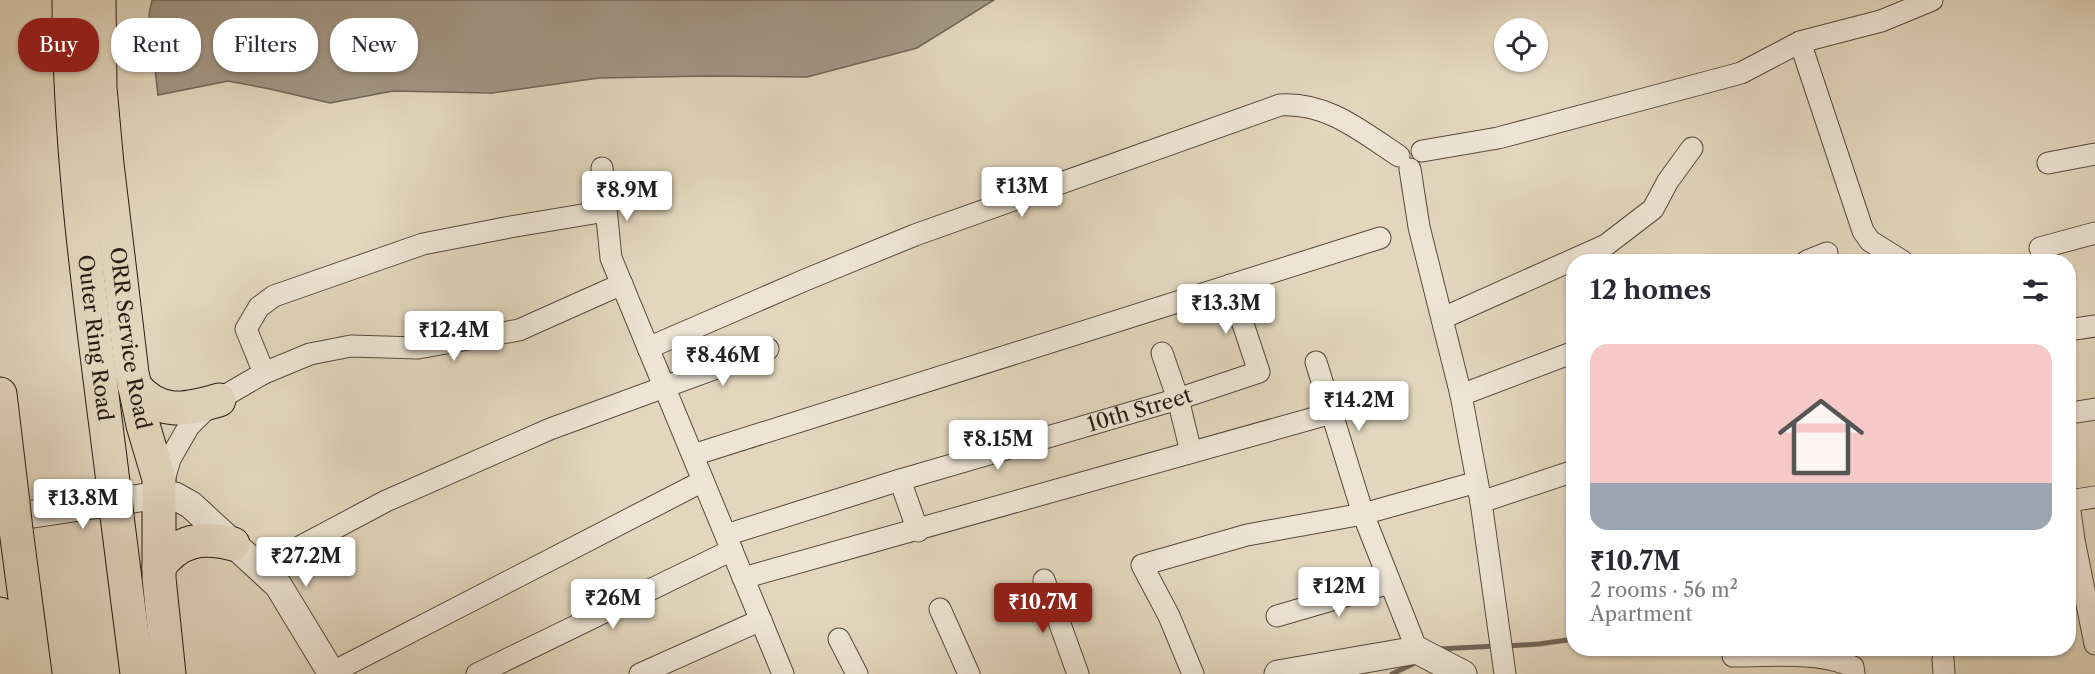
<!DOCTYPE html>
<meta charset="utf-8">
<style>
body{margin:0;font-family:"Libre Caslon Text",serif;background:#f2f2f3;color:#2b2b33;height:100vh;display:flex;flex-direction:column;font-size:22px;white-space:nowrap}
*{box-sizing:border-box;margin:0}
p{font-size:20px;color:#7c7c81}
.icon{flex:none;width:33px;height:33px;fill:none;stroke:currentColor;stroke-width:2;stroke-linecap:round;stroke-linejoin:round}
.map{position:relative;flex:1;overflow:hidden}
.details{position:absolute;left:1566px;top:254px;width:510px;height:402px;display:flex;flex-direction:column;background:#fff;border-radius:24px;box-shadow:0 2px 4px #0004}
.details>*{flex:none}
.banner{position:absolute;left:18px;top:18px;width:570px;height:54px;display:flex;gap:12px}
.buttons{position:absolute;left:1494px;top:18px;display:grid;gap:12px}
.buttons a{display:grid;place-items:center;width:54px;height:54px;border-radius:50%;background:#fff;box-shadow:0 2px 4px #0004;font-size:30px}
.price{position:absolute;translate:-50% -51px;padding:0 14px;border-radius:6px;background:#fff;color:#222;font-size:20px;line-height:39px;filter:drop-shadow(0 2px 3px #0008)}
.price::after{content:'';position:absolute;left:50%;top:36px;width:18px;height:14px;margin-left:-9px;background:inherit;clip-path:polygon(0 0,100% 0,50% 100%)}
.price.selected{background:#8f2418;color:#fff}
ul{padding:0;list-style:none}
li{display:grid;align-content:center;gap:12px;height:318px;padding:0 24px}
li span{display:grid;place-items:center;height:186px;border-radius:18px;color:#555}
li>.icon{margin-inline-start:auto}
span .icon{width:108px;height:108px;fill:#fffc;stroke-width:1}
li b{font-size:26px}
h2{display:flex;justify-content:space-between;align-items:center;height:72px;padding:0 24px;font-size:26px}
.chip{padding:0 21px;border-radius:24px;background:#fff;box-shadow:0 2px 4px #0004;font-size:21px;line-height:54px}
.chip.selected{background:#8f2418;color:#fff}
.map>svg:first-child{display:block}
.water{fill:#a39684;stroke:#716558;stroke-width:1.5}
.lines{fill:none;stroke-linecap:round;stroke-linejoin:round}
.stream{stroke:#716558;stroke-width:5}
.minor-casing{stroke:#564a3f;stroke-width:23}
.tertiary-casing{stroke:#564a3f;stroke-width:29}
.primary-casing{stroke:#271b15;stroke-width:35}
.motorway-casing{stroke:#271b15;stroke-width:35}
.minor{stroke:#ede4d4;stroke-width:21}
.tertiary{stroke:#ede4d4;stroke-width:27}
.primary{stroke:#e3d6bd;stroke-width:33}
.motorway{stroke:#e3d6bd;stroke-width:33}
.motorway-bridge-casing{stroke:#271b15;stroke-width:35;stroke-linecap:butt}
.motorway-bridge{stroke:#e3d6bd;stroke-width:33}
.labels{text-anchor:middle;stroke-width:4.5;stroke-linejoin:round;paint-order:stroke}
.street-label{font-size:21px;fill:#271b15;stroke:#ede4d4}
</style>
<div class="map">
<svg width="2095" height="674" viewBox="0 0 2095 674">
<rect width="100%" height="100%" fill="#e3d6bd"/>
<filter id="stains"><feTurbulence type="fractalNoise" baseFrequency=".00333" numOctaves="4"/><feColorMatrix values="0 0 0 0 .2 0 0 0 0 .09 0 0 0 0 .02 0 0 0 .5 -.17"/></filter>
<radialGradient id="worn" r=".72"><stop offset=".6" stop-color="#630" stop-opacity="0"/><stop offset="1" stop-color="#630" stop-opacity=".3"/></radialGradient>
<path class="water" d="M152,0h842l-77,48 -110,29 -100,-1 -108,2 -107,15 -99,-2 -63,12 -60,-14 -42,-8 -70,14 -9,-80z"/>
<g class="lines">
<g class="stream">
<path d="M1507,646l32,-2 35,-5"/>
<path d="M1438,649l59,-3"/>
<path d="M1392,674l25,-12"/>
</g>
<defs>
<g id="minor">
<path d="M1800,42l63,189 7,10 32,20"/>
<path d="M1422,151l76,-13 243,-65 59,-31 81,-21 51,-21"/>
<path d="M2048,163l47,-9"/>
<path d="M602,168l9,90 172,416"/>
<path d="M1410,169l9,58 42,168 20,107 24,172"/>
<path d="M2040,248l55,-15"/>
<path d="M1807,261l20,-8"/>
<path d="M1443,318l163,-73 47,-36 15,-28 24,-33"/>
<path d="M2068,330l27,-4"/>
<path d="M648,348l157,-68 110,-45 365,-130c47,-3 81,26 119,51"/>
<path d="M1162,353l16,46 13,53"/>
<path d="M1316,362l47,152 54,136"/>
<path d="M264,373l-18,-44 13,-22 15,-11 149,-52 87,-17 96,-16"/>
<path d="M1461,395l113,-43"/>
<path d="M2077,412l18,-3"/>
<path d="M693,455l687,-217"/>
<path d="M900,480l18,51"/>
<path d="M162,487l8,-28 19,-33 13,-13 19,-15 43,-25 46,-19 41,-8 67,2 101,-18 103,-46"/>
<path d="M2068,497l6,43 21,104"/>
<path d="M2069,501l26,-4"/>
<path d="M1481,502l93,-31"/>
<path id="s1" d="M726,535l174,-55 278,-81 81,-27 -29,-87"/>
<path d="M260,568l126,-67 164,-72 218,-80"/>
<path d="M743,578l589,-165"/>
<path d="M1044,580l34,94"/>
<path d="M940,609l29,65"/>
<path d="M1277,616l113,-33"/>
<path d="M839,639l18,35"/>
<path d="M1733,656c34,0 90,-5 120,11l1,7"/>
<path d="M1943,659l1,15"/>
<path d="M331,673l372,-192"/>
<path d="M477,674l255,-124"/>
<path d="M640,674l121,-54"/>
<path d="M1193,674l-24,-58 -27,-51 105,-30 116,-21 114,-32"/>
</g>
<g id="tertiary">
<path d="M0,519l160,-24 15,1 16,9 87,80 54,89"/>
<path d="M1278,674l139,-24 46,24"/>
</g>
<g id="primary">
<path id="s2" d="M99,0l1,88 7,76 25,209 11,52 16,54v99l10,96"/>
<path d="M134,385c25,31 51,25 85,15"/>
<path d="M159,567c19,-27 43,-31 74,-23"/>
<path d="M0,614l7,60"/>
</g>
<g id="motorway">
<path id="s3" d="M69,0c0,164 25,327 45,490"/>
<path d="M0,394l13,109"/>
<path d="M117,516l20,158"/>
<path d="M16,530l19,144"/>
</g>
</defs>
<use href="#minor" class="minor-casing"/>
<use href="#tertiary" class="tertiary-casing"/>
<use href="#primary" class="primary-casing"/>
<use href="#motorway" class="motorway-casing"/>
<use href="#minor" class="minor"/>
<use href="#tertiary" class="tertiary"/>
<use href="#primary" class="primary"/>
<use href="#motorway" class="motorway"/>
<defs>
<g id="motorway-bridge">
<path d="M114,490l3,26"/>
<path d="M13,503l3,27"/>
</g>
</defs>
<use href="#motorway-bridge" class="motorway-bridge-casing"/>
<use href="#motorway-bridge" class="motorway-bridge"/>
</g>
<g class="labels">
<g class="street-label">
<text dy="7" stroke="none"><textPath href="#s3" startOffset="339">Outer Ring Road</textPath></text>
<text dy="7" stroke="none"><textPath href="#s2" startOffset="340">ORR Service Road</textPath></text>
<text dy="7" stroke="none"><textPath href="#s1" startOffset="432">10th Street</textPath></text>
</g>
</g>
<rect width="100%" height="100%" filter="url(#stains)"/>
<rect width="100%" height="100%" fill="url(#worn)"/>
</svg>
<div class="buttons">
<a><svg class="icon" aria-label="locate" viewBox="0 0 24 24"><circle cx="12" cy="12" r="6"/><path d="M12 2v4M12 18v4M2 12h4M18 12h4"/></svg></a>
</div>
<b class="price" style="left:1022px;top:218px">₹13M</b>
<b class="price" style="left:627px;top:222px">₹8.9M</b>
<b class="price" style="left:1226px;top:335px">₹13.3M</b>
<b class="price" style="left:454px;top:362px">₹12.4M</b>
<b class="price" style="left:723px;top:387px">₹8.46M</b>
<b class="price" style="left:1359px;top:432px">₹14.2M</b>
<b class="price" style="left:998px;top:471px">₹8.15M</b>
<b class="price" style="left:83px;top:530px">₹13.8M</b>
<b class="price" style="left:306px;top:588px">₹27.2M</b>
<b class="price" style="left:1339px;top:618px">₹12M</b>
<b class="price" style="left:613px;top:630px">₹26M</b>
<b class="price selected" style="left:1043px;top:634px">₹10.7M</b>
<div class="banner">
<a class="chip selected">Buy</a>
<a class="chip">Rent</a>
<a class="chip">Filters</a>
<a class="chip">New</a>
</div>
<section class="details">
<h2>12 homes<svg class="icon" aria-label="filters" viewBox="0 0 24 24"><path d="M4 7h16M4 17h16"/><circle cx="9" cy="7" r="2"/><circle cx="15" cy="17" r="2"/></svg></h2>
<ul>
<li><span style="background:linear-gradient(#f6c9c9 75%,#9aa5b1 0)"><svg class="icon" aria-label="home" viewBox="0 0 24 24"><path d="M3 11l9-7 9 7M6 9v11h12V9"/></svg></span><div><b>₹10.7M</b><p>2 rooms · 56 m²</p><p>Apartment</p></div></li>
</ul>
</section>
</div>
